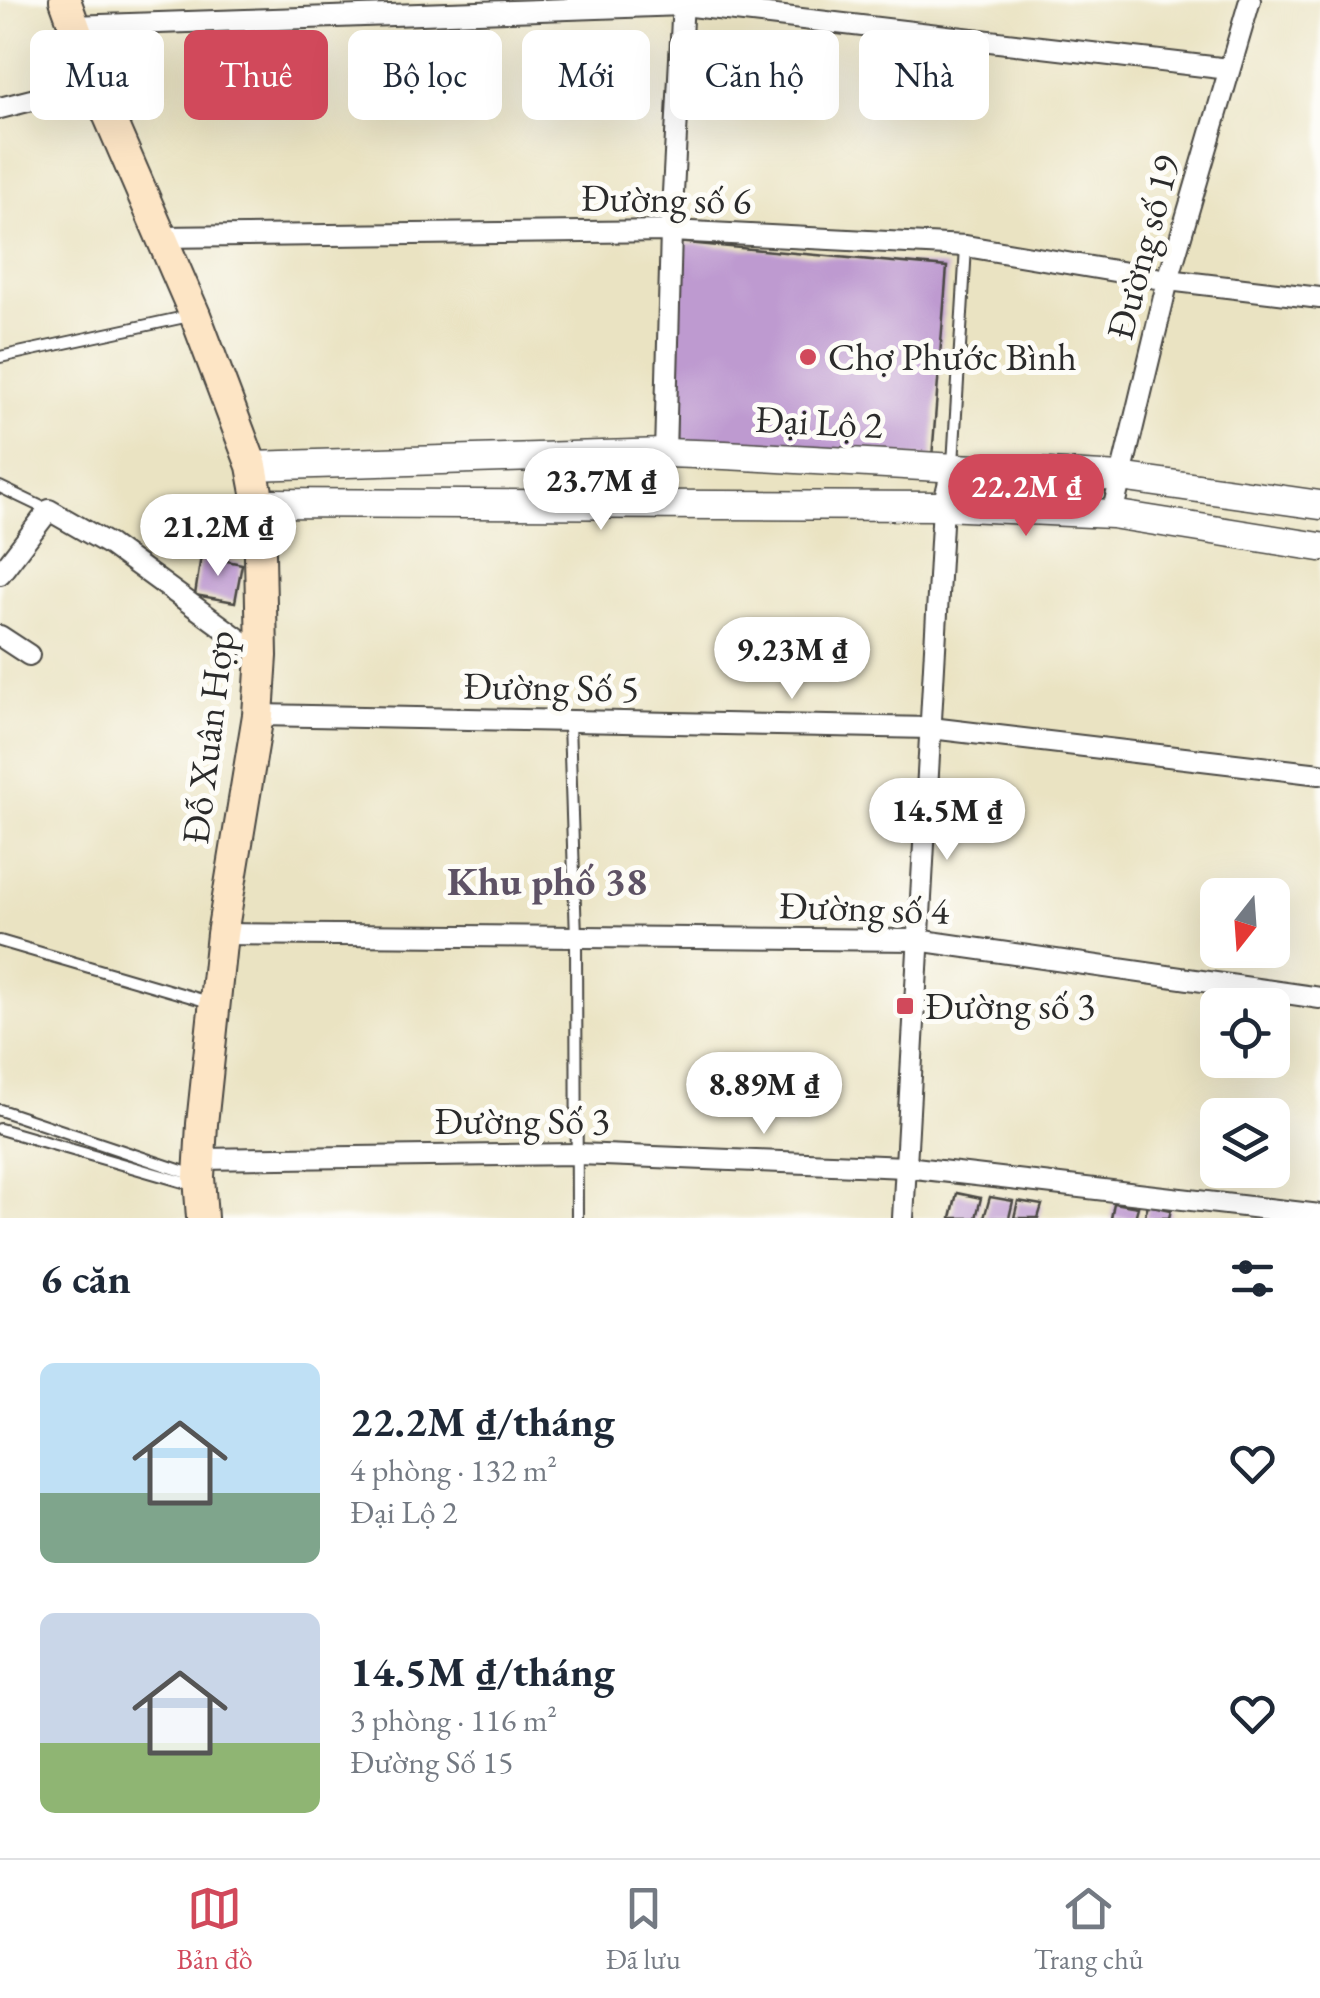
<!DOCTYPE html>
<html lang="vi">
<meta charset="utf-8">
<style>
body{margin:0;font-family:"EB Garamond",serif;background:#f6f6f7;color:#1f2937;height:100vh;display:flex;flex-direction:column;font-size:38px;white-space:nowrap}
*{box-sizing:border-box;margin:0}
p{font-size:32px;color:#747a83}
.icon{flex:none;width:55px;height:55px;fill:none;stroke:currentColor;stroke-width:2;stroke-linecap:round;stroke-linejoin:round}
.map{position:relative;height:1218px;overflow:hidden}
.side{display:flex;flex-direction:column;background:#fff;flex:1}
.side>*{flex:none}
.hud{position:absolute;left:30px;top:30px;width:1260px;height:90px;display:flex;gap:20px}
.needle{width:65px;rotate:197deg}
.buttons{position:absolute;left:1200px;top:878px;display:grid;gap:20px}
.buttons a{display:grid;place-items:center;width:90px;height:90px;border-radius:15px;background:#fff;box-shadow:0 10px 40px #0002;font-size:50px}
.price{position:absolute;translate:-50% -85px;padding:0 22px;border-radius:35px;background:#fff;color:#222;font-size:32px;line-height:65px;filter:drop-shadow(0 2px 5px #0008)}
.price::after{content:'';position:absolute;left:50%;top:60px;width:30px;height:22px;margin-left:-15px;background:inherit;clip-path:polygon(0 0,100% 0,50% 100%)}
.price.current{background:#d1495b;color:#fff}
ul{padding:0;list-style:none}
li{display:flex;align-items:center;gap:30px;height:250px;padding:0 40px}
li span{display:grid;place-items:center;flex:none;width:280px;height:200px;border-radius:15px;color:#555}
li>.icon{margin-inline-start:auto}
span .icon{width:120px;height:120px;fill:#fffc;stroke-width:1}
li b{font-size:42px}
h2{display:flex;justify-content:space-between;align-items:center;height:120px;padding:0 40px;font-size:42px}
.tag{padding:0 35px;border-radius:15px;background:#fff;box-shadow:0 10px 40px #0002;font-size:35px;line-height:90px}
.tag.current{background:#d1495b;color:#fff}
.menu{display:flex;justify-content:space-around;align-items:center;height:140px;border-top:2px solid #e0e1e3;background:#fff;font-size:28px;color:#747a83}
.menu a{display:grid;justify-items:center;gap:5px}
.menu .current{color:#d1495b}
.map>svg:first-child{display:block}
.building{fill:#be9ad0}
.lines{fill:none;stroke-linecap:round;stroke-linejoin:round}
.service-casing{stroke:#484742;stroke-width:14}
.minor-casing{stroke:#484742;stroke-width:24}
.tertiary-casing{stroke:#484742;stroke-width:31}
.secondary-casing{stroke:#484742;stroke-width:34}
.service{stroke:#fff;stroke-width:10}
.minor{stroke:#fff;stroke-width:20}
.tertiary{stroke:#fff;stroke-width:28}
.secondary{stroke:#fde5c5;stroke-width:30}
.poi-dot{fill:#d1495b;stroke:#fdfcf7;stroke-width:4}
.labels{text-anchor:middle;stroke-width:10;stroke-linejoin:round;paint-order:stroke}
.street-label{font-size:38px;fill:#2b2b2b;stroke:#fdfcf7}
.poi-label{font-size:38px;fill:#2b2b2b;stroke:#fdfcf7;text-anchor:start}
.neighbourhood-label{font-size:40px;font-weight:bold;fill:#5e5265;stroke:#fdfcf7}
</style>
<div class="map">
<svg width="1320" height="1218" viewBox="0 0 1320 1218">
<rect width="100%" height="100%" fill="#fdfcf7"/>
<filter id="ink" filterUnits="userSpaceOnUse"><feTurbulence type="fractalNoise" baseFrequency=".01" numOctaves="2"/><feDisplacementMap in="SourceGraphic" scale="20" xChannelSelector="R" yChannelSelector="G"/><feConvolveMatrix kernelMatrix="1 2 1 2 8 2 1 2 1" color-interpolation-filters="sRGB"/></filter>
<filter id="wash" filterUnits="userSpaceOnUse"><feTurbulence type="fractalNoise" baseFrequency=".0048" numOctaves="4" result="noise"/><feDisplacementMap in="SourceGraphic" scale="40" xChannelSelector="R" yChannelSelector="G"/><feGaussianBlur stdDeviation="2.25" result="paint"/><feColorMatrix in="noise" values="0 0 0 0 0 0 0 0 0 0 0 0 0 0 0 0 0 1.4 0 .05"/><feComposite in="paint" operator="in"/></filter>
<g filter="url(#wash)">
<rect width="100%" height="100%" fill="#eae3c2"/>
<g id="blocks">
<g class="building">
<path d="M676,242l271,25 -15,191 -256,-11z"/>
<path d="M201,556l41,8 -7,38 -40,-7z"/>
<path d="M957,1193l24,5 -5,20h-25z"/>
<path d="M990,1197l23,4 -4,17h-25z"/>
<path d="M1018,1201l24,4 -4,13h-24z"/>
<path d="M1114,1203l24,4 -3,11h-24z"/>
<path d="M1148,1205l23,5 -2,8h-25z"/>
</g>
</g>
</g>
<g filter="url(#ink)">
<use href="#blocks" fill-opacity="0" stroke="#484742" stroke-width="2.5"/>
<g class="lines">
<defs>
<g id="service">
<path d="M0,357l194,-42"/>
<path d="M953,464l13,-217"/>
<path d="M0,487l48,23"/>
<path d="M569,723l7,214 1,281"/>
<path d="M0,941l209,61"/>
<path d="M0,1110l194,65"/>
<path d="M0,1129l194,56"/>
</g>
<g id="minor">
<path d="M72,26l611,-21 546,64"/>
<path d="M0,108l95,-24"/>
<path d="M160,237l511,-6 295,15 202,34 152,18"/>
<path d="M665,453l6,-222 12,-231"/>
<path d="M1112,514l56,-234 82,-280"/>
<path d="M0,574l49,-64 61,35 152,111"/>
<path d="M0,636l29,19"/>
<path d="M258,715l673,13 389,46"/>
<path d="M222,934l695,6 403,58"/>
<path d="M200,1159l378,-5 328,13 414,48"/>
<path d="M903,1218l40,-712 10,-41"/>
</g>
<g id="tertiary">
<path d="M252,466l413,-13 60,2 395,22 200,28"/>
<path d="M259,503l684,3 169,8 208,33"/>
</g>
<path id="secondary" d="M65,0l30,84 100,231 57,151 7,37 3,153 -4,59 -36,219 -20,190 -3,53 3,41"/>
</defs>
<use href="#service" class="service-casing"/>
<use href="#minor" class="minor-casing"/>
<use href="#tertiary" class="tertiary-casing"/>
<use href="#secondary" class="secondary-casing"/>
<use href="#service" class="service"/>
<use href="#minor" class="minor"/>
<use href="#tertiary" class="tertiary"/>
<use href="#secondary" class="secondary"/>
</g>
</g>
<g class="poi-dot">
<circle cx="808" cy="357" r="10"/>
<rect x="895" y="996" width="20" height="20" rx="5"/>
</g>
<g class="labels">
<g class="street-label">
<text transform="translate(666 199) rotate(1)" y="13">Đường số 6</text>
<text transform="translate(1143 247) rotate(-75)" y="13">Đường số 19</text>
<text transform="translate(819 422) rotate(3)" y="13">Đại Lộ 2</text>
<text transform="translate(551 687) rotate(1)" y="13">Đường Số 5</text>
<text transform="translate(208 737) rotate(-83)" y="13">Đỗ Xuân Hợp</text>
<text transform="translate(864 908) rotate(2)" y="13">Đường số 4</text>
<text x="522" y="1134">Đường Số 3</text>
</g>
<g class="poi-label">
<text x="828" y="370">Chợ Phước Bình</text>
<text x="925" y="1019">Đường số 3</text>
</g>
<g class="neighbourhood-label">
<text x="547" y="895">Khu phố 38</text>
</g>
</g>
</svg>
<div class="buttons">
<a><svg class="needle" viewBox="-14 -14 28 28"><path d="M0-13l5 13h-10z" fill="#e53935"/><path d="M0 13l5-13h-10z" fill="#747a83"/></svg></a>
<a><svg class="icon" aria-label="locate" viewBox="0 0 24 24"><circle cx="12" cy="12" r="6"/><path d="M12 2v4M12 18v4M2 12h4M18 12h4"/></svg></a>
<a><svg class="icon" aria-label="layers" viewBox="0 0 24 24"><path d="M12 4l9 5-9 5-9-5zM3 14l9 5 9-5"/></svg></a>
</div>
<b class="price" style="left:601px;top:533px">23.7M ₫</b>
<b class="price current" style="left:1026px;top:539px">22.2M ₫</b>
<b class="price" style="left:218px;top:579px">21.2M ₫</b>
<b class="price" style="left:792px;top:702px">9.23M ₫</b>
<b class="price" style="left:947px;top:863px">14.5M ₫</b>
<b class="price" style="left:764px;top:1137px">8.89M ₫</b>
<div class="hud">
<a class="tag">Mua</a>
<a class="tag current">Thuê</a>
<a class="tag">Bộ lọc</a>
<a class="tag">Mới</a>
<a class="tag">Căn hộ</a>
<a class="tag">Nhà</a>
</div>
</div>
<section class="side">
<h2>6 căn<svg class="icon" aria-label="filters" viewBox="0 0 24 24"><path d="M4 7h16M4 17h16"/><circle cx="9" cy="7" r="2"/><circle cx="15" cy="17" r="2"/></svg></h2>
<ul>
<li><span style="background:linear-gradient(#bfe0f5 65%,#7fa58c 0)"><svg class="icon" aria-label="home" viewBox="0 0 24 24"><path d="M3 11l9-7 9 7M6 9v11h12V9"/></svg></span><div><b>22.2M ₫/tháng</b><p>4 phòng · 132 m²</p><p>Đại Lộ 2</p></div><svg class="icon" aria-label="heart" viewBox="0 0 24 24"><path d="M12 20l-8-8c-3-5 5-10 8-4 3-6 11-1 8 4z"/></svg></li>
<li><span style="background:linear-gradient(#c9d6e8 65%,#8fb573 0)"><svg class="icon" aria-label="home" viewBox="0 0 24 24"><path d="M3 11l9-7 9 7M6 9v11h12V9"/></svg></span><div><b>14.5M ₫/tháng</b><p>3 phòng · 116 m²</p><p>Đường Số 15</p></div><svg class="icon" aria-label="heart" viewBox="0 0 24 24"><path d="M12 20l-8-8c-3-5 5-10 8-4 3-6 11-1 8 4z"/></svg></li>
</ul>
</section>
<nav class="menu">
<a class="current"><svg class="icon" aria-label="map" viewBox="0 0 24 24"><path d="M3 6l6-2 6 2 6-2v14l-6 2-6-2-6 2zM9 4v14M15 6v14"/></svg>Bản đồ</a>
<a><svg class="icon" aria-label="saved" viewBox="0 0 24 24"><path d="M7 4h10v16l-5-4-5 4z"/></svg>Đã lưu</a>
<a><svg class="icon" aria-label="home" viewBox="0 0 24 24"><path d="M3 11l9-7 9 7M6 9v11h12V9"/></svg>Trang chủ</a>
</nav>
